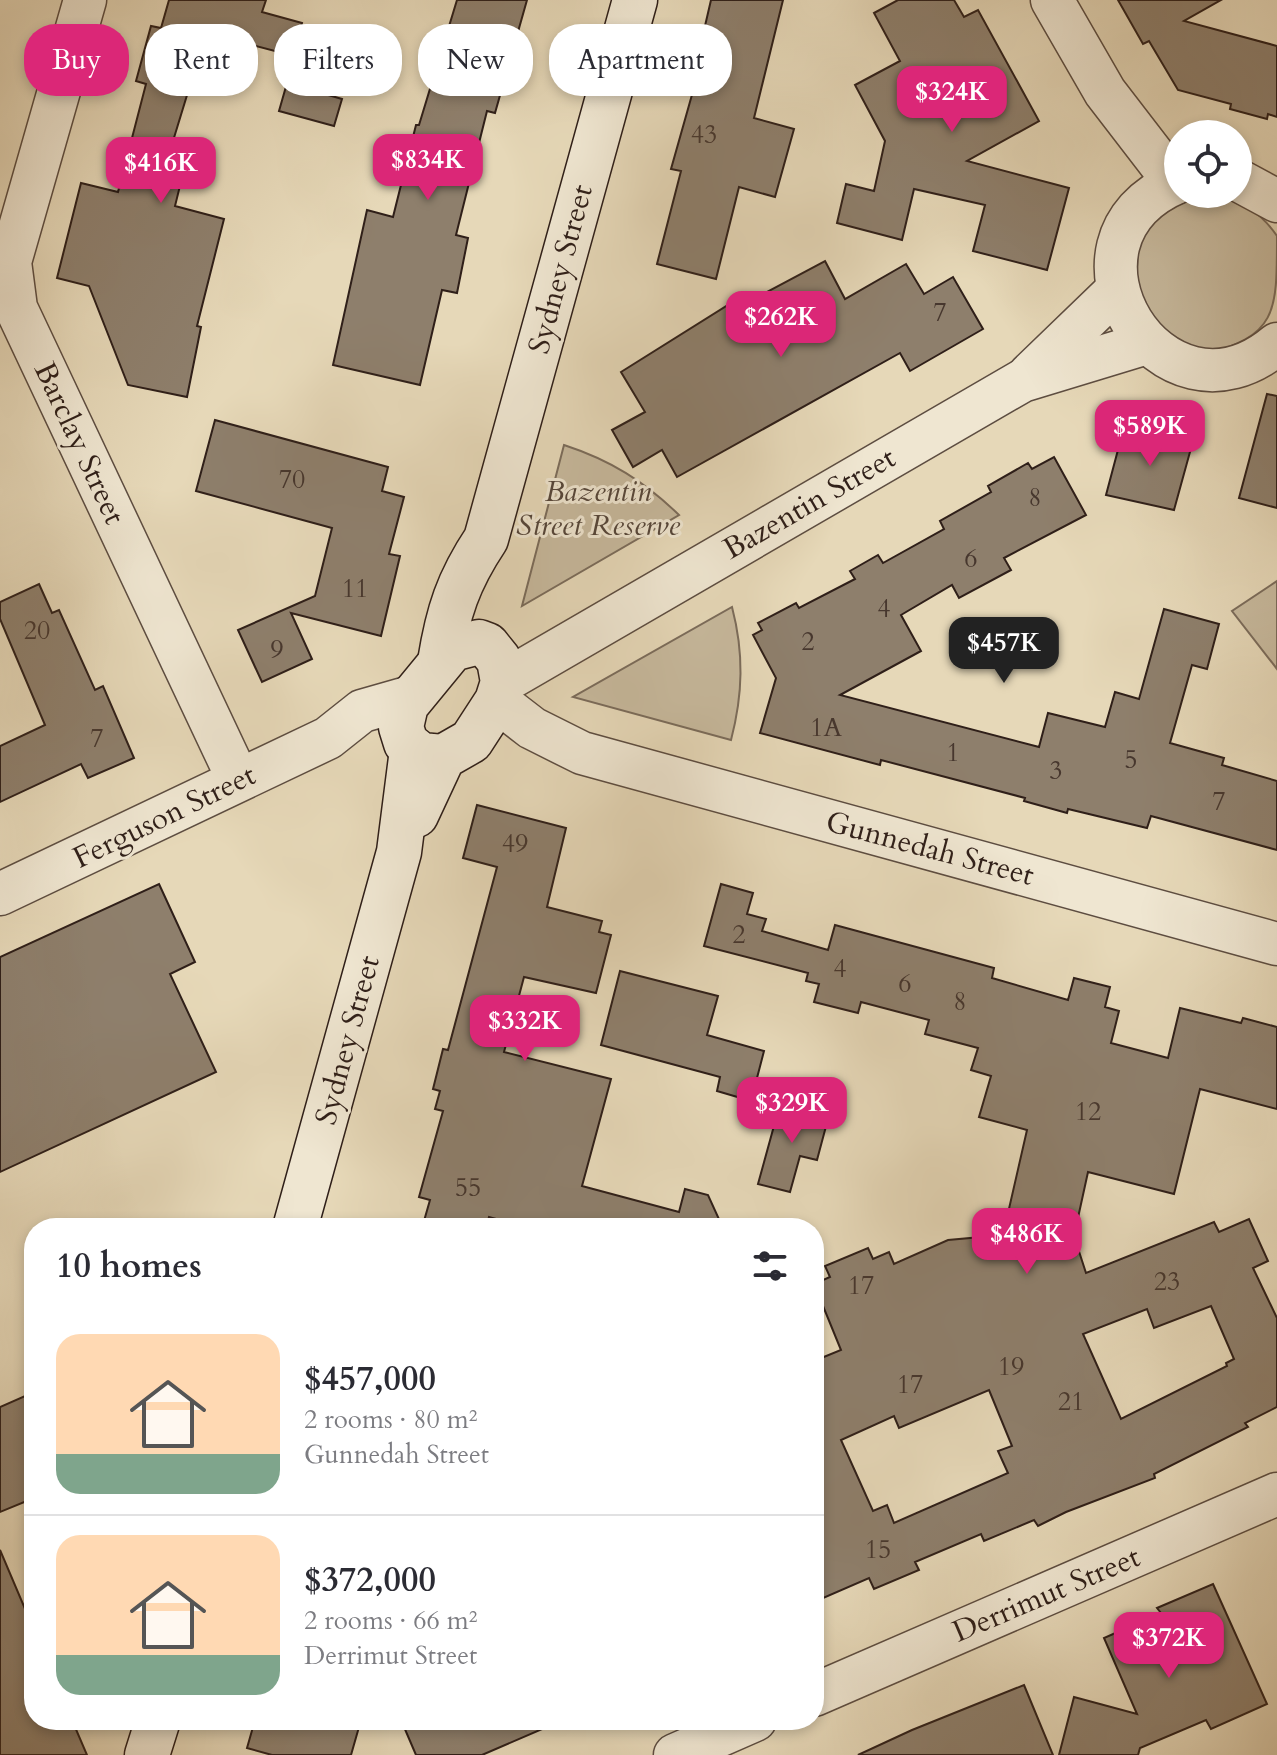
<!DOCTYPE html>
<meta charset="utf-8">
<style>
body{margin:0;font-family:Cardo,serif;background:#f2f2f3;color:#2b2b33;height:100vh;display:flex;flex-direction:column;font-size:30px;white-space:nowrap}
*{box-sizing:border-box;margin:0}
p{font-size:26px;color:#7c7c81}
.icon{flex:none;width:44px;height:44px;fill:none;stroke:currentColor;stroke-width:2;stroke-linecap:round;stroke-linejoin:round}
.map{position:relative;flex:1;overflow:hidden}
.side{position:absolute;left:24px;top:1218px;width:800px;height:512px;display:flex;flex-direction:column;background:#fff;border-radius:32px;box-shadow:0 4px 12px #0003}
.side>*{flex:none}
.banner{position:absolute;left:24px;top:24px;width:800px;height:72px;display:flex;gap:16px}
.fabs{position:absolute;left:1164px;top:120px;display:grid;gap:16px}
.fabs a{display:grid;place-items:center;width:88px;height:88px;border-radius:50%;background:#fff;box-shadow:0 4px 12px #0003;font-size:40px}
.price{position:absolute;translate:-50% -68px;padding:0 18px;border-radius:16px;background:#db2777;color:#fff;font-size:26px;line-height:52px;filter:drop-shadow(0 2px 4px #0008)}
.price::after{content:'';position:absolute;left:50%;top:48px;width:24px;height:18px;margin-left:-12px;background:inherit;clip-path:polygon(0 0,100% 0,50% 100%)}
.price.current{background:#222;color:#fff}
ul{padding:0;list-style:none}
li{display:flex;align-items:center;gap:24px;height:200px;padding:0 32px}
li+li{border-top:2px solid #e1e1e2}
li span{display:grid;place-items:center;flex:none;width:224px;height:160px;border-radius:24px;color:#555}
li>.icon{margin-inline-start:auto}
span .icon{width:96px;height:96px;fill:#fffc;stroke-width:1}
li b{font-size:34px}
h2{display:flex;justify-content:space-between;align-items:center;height:96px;padding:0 32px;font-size:34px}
.tag{padding:0 28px;border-radius:32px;background:#fff;box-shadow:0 4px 12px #0003;font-size:28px;line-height:72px}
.tag.current{background:#db2777;color:#fff}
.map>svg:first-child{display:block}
.green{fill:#c7b99d;stroke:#7b6c5b;stroke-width:2}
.building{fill:#8e7f6c;stroke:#2f1f19;stroke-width:2;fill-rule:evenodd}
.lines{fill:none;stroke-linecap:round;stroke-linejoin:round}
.street-casing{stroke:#5d4d41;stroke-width:45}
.secondary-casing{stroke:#2f1f19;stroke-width:47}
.street{stroke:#efe6d1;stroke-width:42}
.secondary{stroke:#efe6d1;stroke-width:44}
.labels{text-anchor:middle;stroke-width:6;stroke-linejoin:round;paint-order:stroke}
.number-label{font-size:26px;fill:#47372e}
.street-label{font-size:30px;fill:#2f1f19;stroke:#efe6d1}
.park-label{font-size:30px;font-style:italic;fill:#55463a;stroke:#efe6d1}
</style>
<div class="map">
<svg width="1277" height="1755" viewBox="0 0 1277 1755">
<rect width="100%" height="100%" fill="#e6d8b8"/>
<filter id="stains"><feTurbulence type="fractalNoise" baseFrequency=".0025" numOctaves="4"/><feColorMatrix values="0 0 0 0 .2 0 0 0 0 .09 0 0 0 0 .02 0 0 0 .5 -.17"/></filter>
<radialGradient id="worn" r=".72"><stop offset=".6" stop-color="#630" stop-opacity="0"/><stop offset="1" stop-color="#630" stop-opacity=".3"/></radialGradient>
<g class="green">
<path d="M1211,195c29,5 49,16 66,41 0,78 0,100 -75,119l-67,-44 4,-80 51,-35z"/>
<path d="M564,445c46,15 80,36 115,70l-157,91z"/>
<path d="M1277,581v88l-45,-58z"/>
<path d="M732,607c12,46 11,87 -1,133l-158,-43z"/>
</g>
<g class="building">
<path d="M169,0h97l-4,12 40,11 -8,33 -88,-23 -33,108 17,4 -15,61 49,13 -27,107 4,1 -14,70 -59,-12 -39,-99 -32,-8 24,-95 37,9 28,-108 -10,-3 15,-55 10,2z"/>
<path d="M457,0h70l-32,113 -8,-2 -31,124 12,3 -11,55 -15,-3 -22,95 -87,-20 34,-155 26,7 23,-92h3z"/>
<path d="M711,0h72l-29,118 40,11 -19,68 -36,-10 -23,92 -59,-15 24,-93 -10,-2 28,-99 -4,-1z"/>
<path d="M898,0h56l10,17 14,-7 61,111 -72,40 102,27 -22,82 -74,-19 12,-46 -71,-16 -12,51 -65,-17 9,-39 28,7 11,-50 -30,-56 45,-24 -26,-48z"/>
<path d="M1118,0h103l-37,21 93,25v71l-9,-3 -1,5 -37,-10 1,-5 -53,-14 -29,-49 -6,3z"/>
<path d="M287,83l55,16 -8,27 -55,-15z"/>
<path d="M825,261l20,38 61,-35 18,30 29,-17 30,52 -73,42 -10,-18 -223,124 -15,-27 -29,17 -21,-37 33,-18 -24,-40 123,-77 4,7z"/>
<path d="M1267,394l10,2v112l-38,-10z"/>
<path d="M215,420l173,47 -6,24 22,6 -15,57 11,2 -19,80 -90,-23 21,46 -50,23 -24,-52 77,-34 17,-68 -136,-37z"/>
<path d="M1146,428l47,13 -19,69 -68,-15 17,-64 21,5z"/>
<path d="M1054,457l32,58 -82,43 7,12 -52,28 -7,-13 -51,30 20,36 -81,44 199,52 9,-34 57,14 10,-35 24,7 25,-90 55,15 -12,45 -15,-4 -22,78 54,15 -2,7 55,16v69l-126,-34 -4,12 -79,-19 -1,4 -43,-12 1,-3 -144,-38 -1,5 -120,-32 16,-55 -23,-43 9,-5 -4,-7 38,-20 3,5 56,-29 -5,-8 28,-16 5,8 61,-34 -4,-8 51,-29 -3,-6 40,-23 4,6z"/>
<path d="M39,584l13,29 7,-3 36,80 8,-4 31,72 -46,20 -7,-14 -81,38v-56l45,-21 -45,-106v-17z"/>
<path d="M477,805l89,23 -19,79 55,14 -3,11 12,3 -15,58 -72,-16 -20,75 107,27 -29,107 97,26 6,-23 23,6 15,33h-194l-40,-11 -3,11h-64l8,-28 -11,-3 24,-86 -8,-2 5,-18 -7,-2 10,-40 5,1 49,-183 -34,-9z"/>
<path d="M159,884l36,78 -25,12 46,98 -216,100v-215z"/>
<path d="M721,884l32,9 -6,21 19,5 -4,12 66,19 7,-25 159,43 -2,10 76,22 6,-22 36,9 -5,20 14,4 -8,32 57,15 12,-50 61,15 2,-5 34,9v82l-77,-20 -26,105 -86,-22 -14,64 12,37 128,-51 5,10 30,-13 19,42 -15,7 24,50v89l-32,16 3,4 -94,47 1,4 -89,34 -28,14 -4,-6 -50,21 -3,-7 -66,28 4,8 -45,19 -5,-11 -55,24v-241l27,-11 -27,-66 16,-7 -5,-11 43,-18 5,11 16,-7 5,12 54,-24 55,-5 24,-105 -48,-13 12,-41 -20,-6 7,-22 -53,-14 4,-14 -68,-18 -3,11 -44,-11 5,-18 -13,-3 2,-8 -104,-27zM1211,1306l23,53 -8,4 1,3 -106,53 -38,-85 64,-25 7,19zM989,1390l23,56 -14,5 10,22 -114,50 -7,-18 -14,6 -32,-71 53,-24 5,12z"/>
<path d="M620,971l98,25 -11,39 57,16 -13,50 -34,-10 3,-14 -119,-32z"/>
<path d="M780,1104l49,11 -12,45 -17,-4 -10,36 -32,-8z"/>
<path d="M25,1396l9,22v80l-34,14v-105z"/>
<path d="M0,1550l34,80v90h38l15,35h-87z"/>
<path d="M1213,1584l54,120 -56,25 -5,-9 -66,28 -2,7h-79l15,-58 63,17 -33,-76 57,-25 -4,-5z"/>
<path d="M1024,1685l29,70h-195l54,-25z"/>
<path d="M255,1720h106l-10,35h-79l-25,-7z"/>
<path d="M401,1720h162l-81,35h-66z"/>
</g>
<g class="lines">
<defs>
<g id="street">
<path d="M85,0l-75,262 6,46 222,471"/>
<path d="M1052,0l53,92 70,91"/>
<path d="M1238,180l39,21"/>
<path d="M1178,182c-140,59 -16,259 99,162"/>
<path d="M1029,375l88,-85"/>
<path d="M503,682l519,-301 125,-38"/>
<path d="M497,701l35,27 50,25 695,191"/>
<path d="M0,894l328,-156 34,-27 49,-14"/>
<path d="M814,1695l463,-201"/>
<path d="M675,1755l80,-35"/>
</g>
<g id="secondary">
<path d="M440,662c8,-50 18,-81 46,-123l149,-539"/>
<path d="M416,815l27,-58 28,-16 26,-40 6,-19 -4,-22 -12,-15 -8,-3 -27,7 -46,56 -5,22 5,16 15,12 22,2"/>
<path d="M295,1228l104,-376 13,-102"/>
<path d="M147,1755l11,-35"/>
</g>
</defs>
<use href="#street" class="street-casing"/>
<use href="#secondary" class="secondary-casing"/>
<use href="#street" class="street"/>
<use href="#secondary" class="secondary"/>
</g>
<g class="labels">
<g class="number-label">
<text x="704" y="143">43</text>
<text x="940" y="321">7</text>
<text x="292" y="488">70</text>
<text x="1035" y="506">8</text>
<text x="971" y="567">6</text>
<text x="355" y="597">11</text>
<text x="884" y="617">4</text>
<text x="37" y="639">20</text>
<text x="808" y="650">2</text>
<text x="277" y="658">9</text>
<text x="826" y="736">1A</text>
<text x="97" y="747">7</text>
<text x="953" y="761">1</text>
<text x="1131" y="768">5</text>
<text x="1056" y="779">3</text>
<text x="1219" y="810">7</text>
<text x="515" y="852">49</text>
<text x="739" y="943">2</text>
<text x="840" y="977">4</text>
<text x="905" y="992">6</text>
<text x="960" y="1010">8</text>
<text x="1088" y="1120">12</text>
<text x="468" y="1196">55</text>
<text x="1167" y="1290">23</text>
<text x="861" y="1294">17</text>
<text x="1011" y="1375">19</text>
<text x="910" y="1393">17</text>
<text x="1071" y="1410">21</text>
<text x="878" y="1558">15</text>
</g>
<g class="street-label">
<text transform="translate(560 269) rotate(-75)" y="10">Sydney Street</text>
<text transform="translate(80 443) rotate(65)" y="10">Barclay Street</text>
<text transform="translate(809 503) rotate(-30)" y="10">Bazentin Street</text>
<text transform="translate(164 816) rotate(-26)" y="10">Ferguson Street</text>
<text transform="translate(930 848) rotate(15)" y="10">Gunnedah Street</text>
<text transform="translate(347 1040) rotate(-75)" y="10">Sydney Street</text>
<text transform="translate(1046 1594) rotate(-23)" y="10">Derrimut Street</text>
</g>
<g class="park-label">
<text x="598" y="501">Bazentin<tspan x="598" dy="34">Street Reserve</tspan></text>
</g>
</g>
<rect width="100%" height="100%" filter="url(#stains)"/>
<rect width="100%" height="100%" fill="url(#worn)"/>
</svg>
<div class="fabs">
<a><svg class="icon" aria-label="locate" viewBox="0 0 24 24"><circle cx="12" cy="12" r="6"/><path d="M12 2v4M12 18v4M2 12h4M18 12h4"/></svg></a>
</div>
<b class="price" style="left:952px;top:134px">$324K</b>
<b class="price" style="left:428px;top:202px">$834K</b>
<b class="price" style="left:161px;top:205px">$416K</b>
<b class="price" style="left:781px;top:359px">$262K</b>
<b class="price" style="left:1150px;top:468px">$589K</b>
<b class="price current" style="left:1004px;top:685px">$457K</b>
<b class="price" style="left:525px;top:1063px">$332K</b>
<b class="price" style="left:792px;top:1145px">$329K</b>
<b class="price" style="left:1027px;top:1276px">$486K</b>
<b class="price" style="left:1169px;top:1680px">$372K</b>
<div class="banner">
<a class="tag current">Buy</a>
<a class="tag">Rent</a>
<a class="tag">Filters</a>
<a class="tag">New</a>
<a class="tag">Apartment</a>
</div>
<section class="side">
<h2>10 homes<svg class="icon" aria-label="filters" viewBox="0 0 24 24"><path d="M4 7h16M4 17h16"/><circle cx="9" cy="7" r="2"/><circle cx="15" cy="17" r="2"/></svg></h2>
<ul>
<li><span style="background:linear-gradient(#ffd9b3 75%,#7fa58c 0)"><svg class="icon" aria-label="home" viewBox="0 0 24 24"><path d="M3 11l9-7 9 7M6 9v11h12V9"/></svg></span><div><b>$457,000</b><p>2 rooms · 80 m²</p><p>Gunnedah Street</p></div></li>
<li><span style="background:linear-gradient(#ffd9b3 75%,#7fa58c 0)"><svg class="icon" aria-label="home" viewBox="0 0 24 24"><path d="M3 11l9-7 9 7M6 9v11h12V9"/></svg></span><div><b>$372,000</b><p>2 rooms · 66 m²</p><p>Derrimut Street</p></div></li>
</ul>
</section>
</div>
